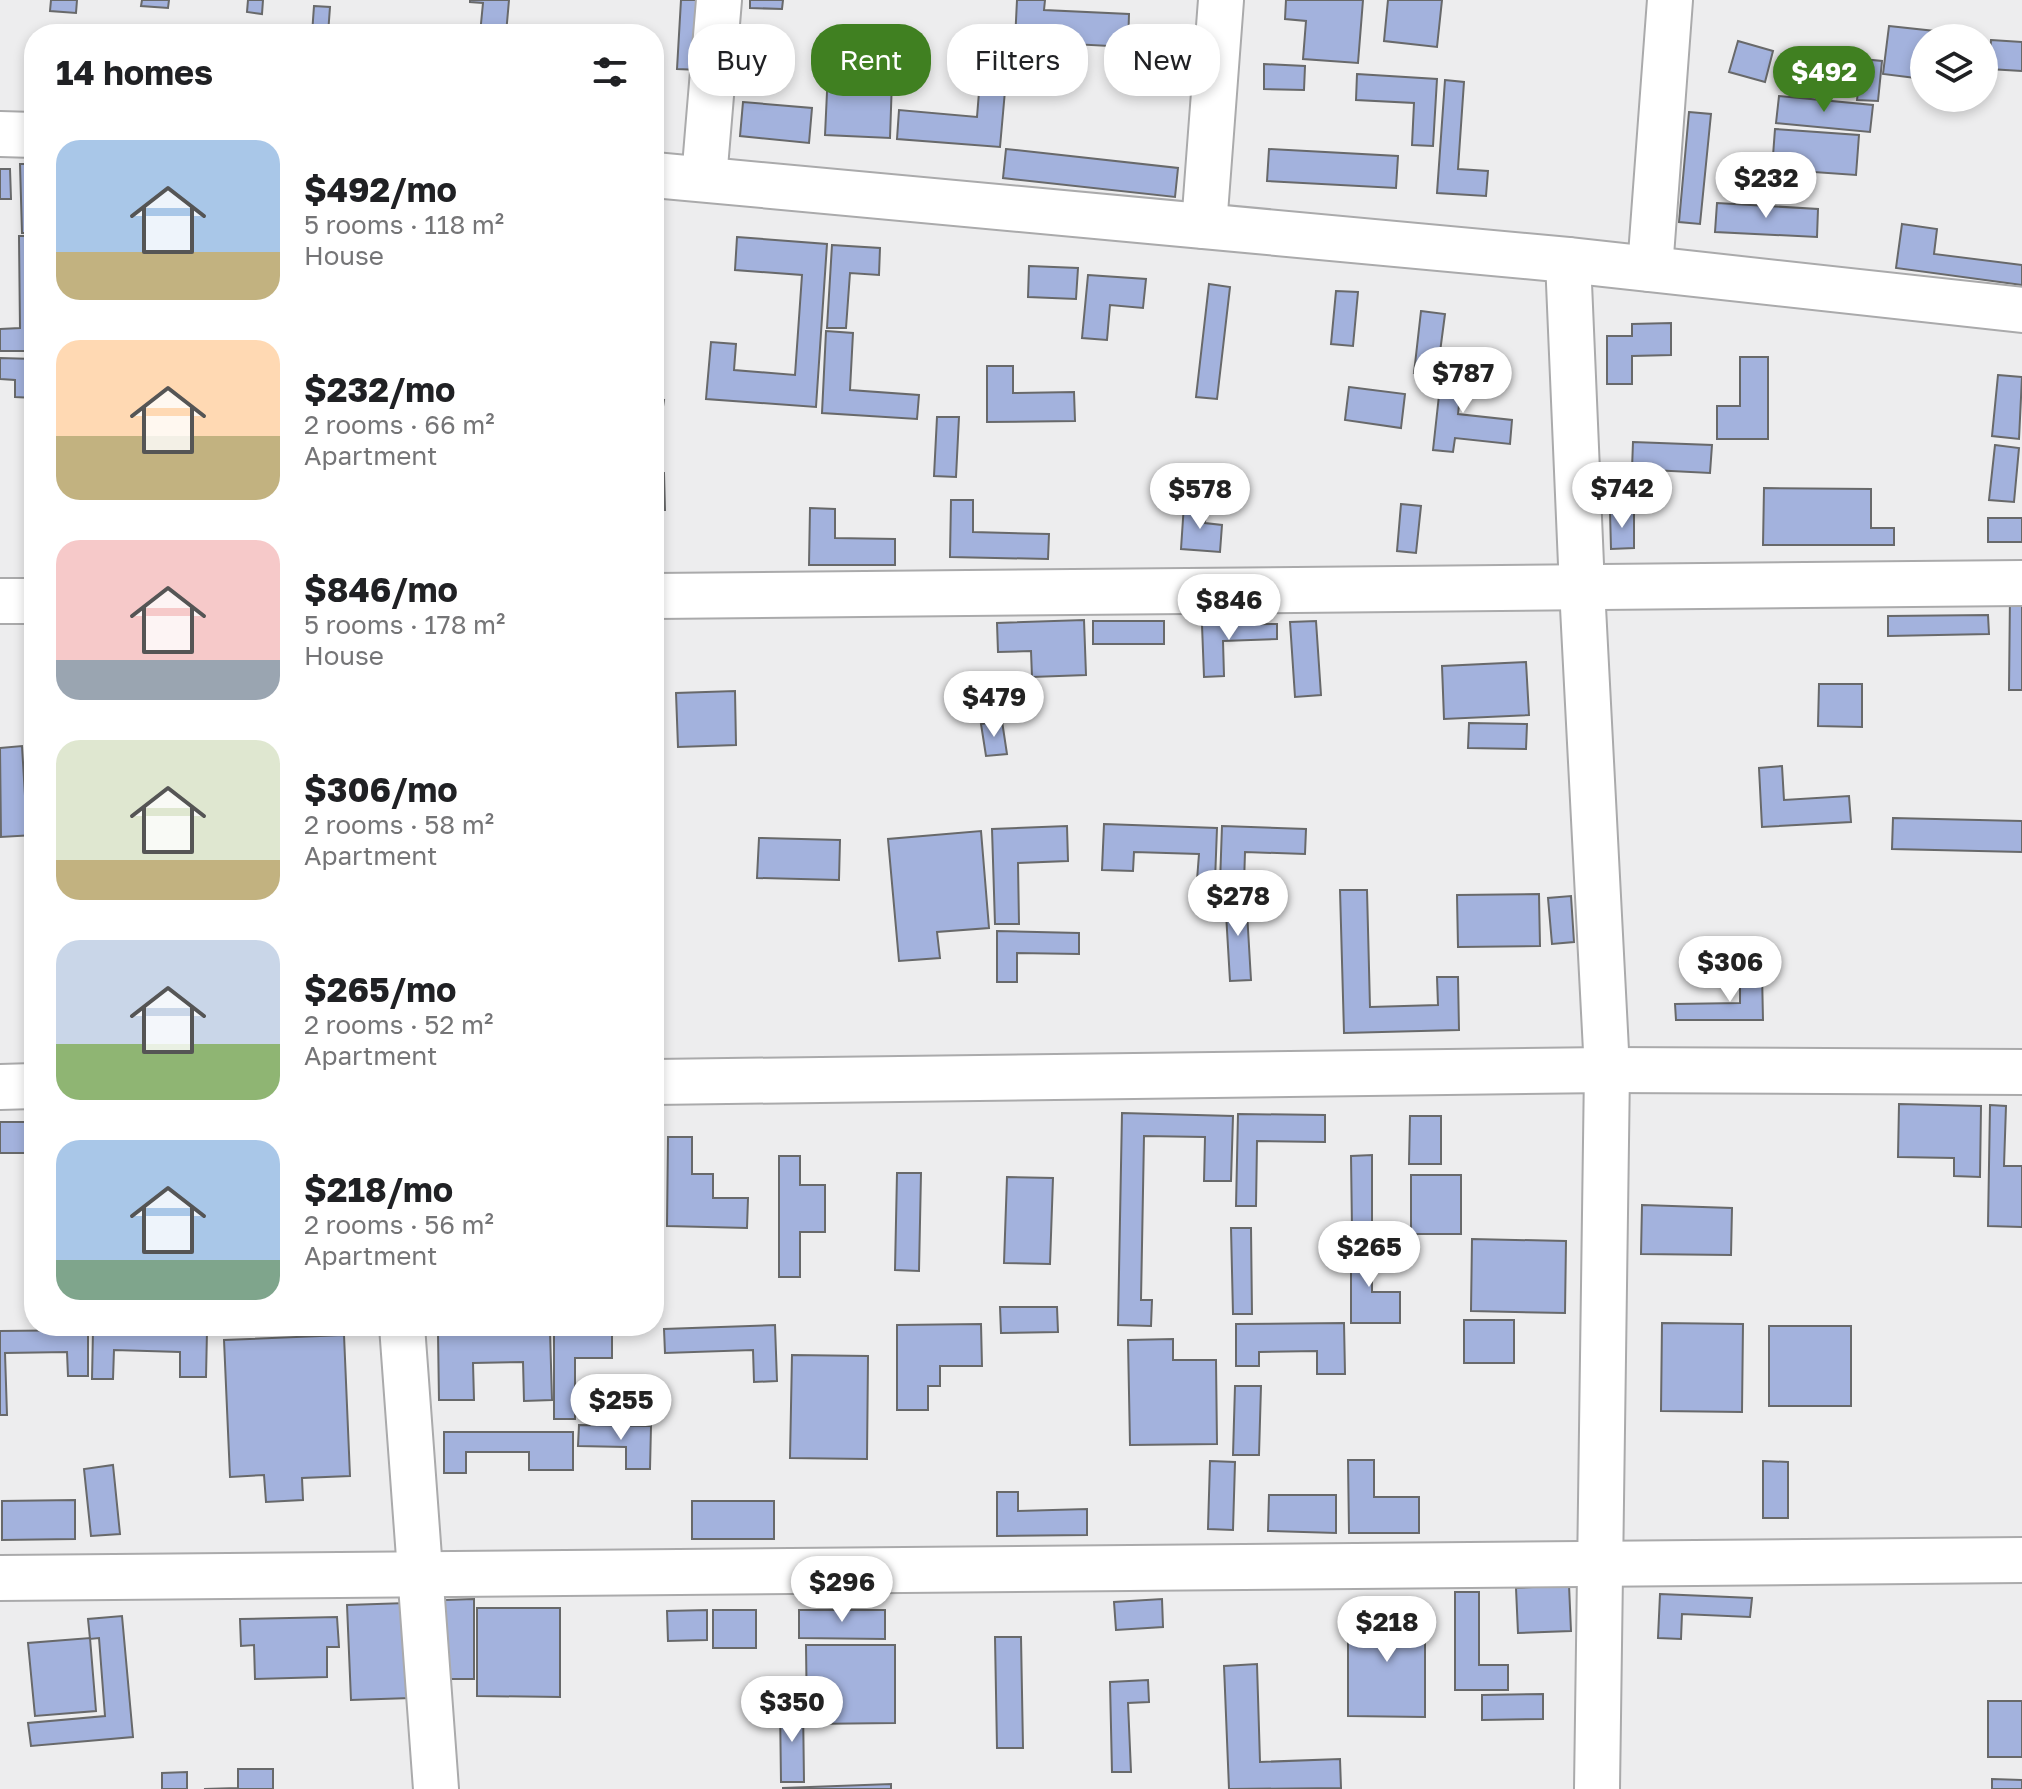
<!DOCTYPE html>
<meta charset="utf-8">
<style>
body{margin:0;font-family:"Golos Text",sans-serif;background:#f6f6f6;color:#202124;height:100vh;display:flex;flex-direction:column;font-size:30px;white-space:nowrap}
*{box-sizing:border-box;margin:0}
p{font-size:26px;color:#757577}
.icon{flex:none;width:44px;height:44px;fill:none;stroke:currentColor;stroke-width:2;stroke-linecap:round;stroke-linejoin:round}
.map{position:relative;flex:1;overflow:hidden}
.details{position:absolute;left:24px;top:24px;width:640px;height:1312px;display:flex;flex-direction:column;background:#fff;border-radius:32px;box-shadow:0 4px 12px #0003}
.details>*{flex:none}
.hud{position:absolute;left:688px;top:24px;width:760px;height:72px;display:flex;gap:16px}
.controls{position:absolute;left:1910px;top:24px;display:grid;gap:16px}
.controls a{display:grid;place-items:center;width:88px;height:88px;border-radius:50%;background:#fff;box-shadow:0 4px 12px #0003;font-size:40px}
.price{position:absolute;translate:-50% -68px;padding:0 18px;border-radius:28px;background:#fff;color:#222;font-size:26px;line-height:52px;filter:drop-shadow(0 2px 4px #0008)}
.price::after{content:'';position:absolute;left:50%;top:48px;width:24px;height:18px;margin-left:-12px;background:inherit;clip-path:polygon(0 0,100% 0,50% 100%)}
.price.selected{background:#408021;color:#fff}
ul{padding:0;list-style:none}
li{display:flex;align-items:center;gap:24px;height:200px;padding:0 32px}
li span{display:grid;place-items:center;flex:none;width:224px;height:160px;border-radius:24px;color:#555}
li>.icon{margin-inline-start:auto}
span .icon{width:96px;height:96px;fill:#fffc;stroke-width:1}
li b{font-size:34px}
h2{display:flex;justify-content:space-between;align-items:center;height:96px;padding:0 32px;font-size:34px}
.pill{padding:0 28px;border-radius:32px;background:#fff;box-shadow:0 4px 12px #0003;font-size:28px;line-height:72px}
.pill.selected{background:#408021;color:#fff}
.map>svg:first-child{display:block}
.building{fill:#a3b2dd;stroke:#68696a;stroke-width:2}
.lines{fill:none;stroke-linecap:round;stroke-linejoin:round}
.street-casing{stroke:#aaaaab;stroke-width:48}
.street{stroke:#fff;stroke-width:44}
</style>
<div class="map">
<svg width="2022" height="1789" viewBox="0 0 2022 1789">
<rect width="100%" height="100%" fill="#ededee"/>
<g class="building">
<path d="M51,0h26l-1,13 -26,-2z"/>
<path d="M142,0h27l-1,8 -27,-2z"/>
<path d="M248,0h15l-1,14 -15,-2z"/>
<path d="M470,0h39l-3,34h-26l3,-31 -13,-1z"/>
<path d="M681,0h23l-4,70 -23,-1z"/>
<path d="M750,0h33l-1,9 -32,-1z"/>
<path d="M1017,0h28l-1,10 85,4 -1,33 -113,-6z"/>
<path d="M1286,0h77l-5,63 -55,-4 3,-38 -21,-2z"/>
<path d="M1388,0h54l-5,47 -53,-6z"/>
<path d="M314,6l16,1 -2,27h-16z"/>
<rect x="133" y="26" width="21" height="8"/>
<path d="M1889,26l64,7 -1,5h-28v41l-41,-5z"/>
<path d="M51,29l23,1v4h-23z"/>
<path d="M1991,40l31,2v29l-33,-2z"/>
<path d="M1738,41l35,10 -8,31 -36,-10z"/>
<path d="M829,49l43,2 -1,28 21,1 -2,58 -65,-3z"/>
<path d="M1791,52l91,9 -4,40 -21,-1 2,-17 -70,-6z"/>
<path d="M982,55l26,2 -8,90 -103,-8 2,-29 78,7z"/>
<path d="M1264,64l41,2 -1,24 -40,-1z"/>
<path d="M1357,74l80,5 -4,67 -21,-1 2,-42 -58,-3z"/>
<path d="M1445,80l19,2 -6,87 30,2 -2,25 -49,-3z"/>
<path d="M1779,96l94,9 -3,27 -94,-9z"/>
<path d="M1949,98h28v5l-29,-3z"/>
<path d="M743,102l69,6 -3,35 -69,-7z"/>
<path d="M1689,112l22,2 -11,110 -21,-2z"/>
<path d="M1775,129l84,6 -3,40 -84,-6z"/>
<path d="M1006,149l172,19 -3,29 -172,-19z"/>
<path d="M1269,149l129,7 -2,32 -129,-7z"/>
<path d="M20,164h14v69h-12z"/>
<path d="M0,169h10l1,30h-11z"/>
<path d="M1717,203l101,6 -1,28 -102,-5z"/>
<path d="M1902,224l35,5 -3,25 88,11v20l-126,-17z"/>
<path d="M19,236h15v115h-34v-22l20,-1z"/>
<path d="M737,237l90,7 -11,163 -110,-8 5,-57 25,2 -2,26 61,5 7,-100 -67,-5z"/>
<path d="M832,245l48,3 -1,27 -29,-2 -4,55h-19z"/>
<path d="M1029,266l49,2 -2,31 -48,-2z"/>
<path d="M1088,275l58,4 -3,29 -33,-3 -3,35 -25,-2z"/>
<path d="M1209,284l21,3 -13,112 -21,-2z"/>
<path d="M1336,291l22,1 -5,54 -22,-2z"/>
<path d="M1421,311l24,3 -8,61 -23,-2z"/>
<path d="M1671,323v32l-39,1v28h-25v-48h25v-12z"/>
<path d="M826,331l27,2 -3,57 69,5 -2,24 -95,-6z"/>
<path d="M1740,357h28v82h-51v-33h23z"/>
<path d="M0,358l34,1v39l-19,-1v-17l-15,-1z"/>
<path d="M1443,359l21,2 -6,53 54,6 -2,24 -55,-6 -2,14 -20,-2z"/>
<path d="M987,366h26v27l61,-1 1,29 -88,1z"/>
<path d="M1998,375l24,2 -3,62 -27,-3z"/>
<path d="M1349,387l56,7 -4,34 -56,-8z"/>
<path d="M654,399l10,1 -3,20 -7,-1z"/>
<path d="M937,417h22l-3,60 -22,-1z"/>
<path d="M1633,442l79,3 -2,28 -78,-4z"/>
<path d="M1995,445l24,3 -5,54 -25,-2z"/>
<path d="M664,473l1,37h-11v-36z"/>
<path d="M1764,488l107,1v39h23v17h-131z"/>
<path d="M951,500h22v32l76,2 -1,25 -98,-2z"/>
<path d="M1184,504l22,2 -1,17 17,2 -2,27 -39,-3z"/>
<path d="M1401,504l20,2 -5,47 -19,-2z"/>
<path d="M810,508l25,1v29l60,1v26h-86z"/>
<path d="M1610,511h24v37l-23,1z"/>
<rect x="1988" y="518" width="34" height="24"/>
<path d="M28,542h6v26h-5z"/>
<path d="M2010,594h12v96h-13z"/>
<path d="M1988,615l1,19 -101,2v-20z"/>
<path d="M1084,620l2,55 -54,2 -1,-26 -33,1 -1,-29z"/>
<rect x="1093" y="621" width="71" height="23"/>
<path d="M1316,621l5,74 -26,2 -5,-75z"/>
<path d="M1277,624v15l-54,2 1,35 -20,1 -2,-52z"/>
<path d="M1526,662l3,53 -85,4 -2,-53z"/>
<path d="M1819,684h43v43l-44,-1z"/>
<path d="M735,691l1,54 -58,2 -2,-54z"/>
<path d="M1002,721l5,33 -21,2 -5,-32z"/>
<path d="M1469,723l58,1 -1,25 -58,-1z"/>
<path d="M22,746l4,66h8v23l-33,2 -1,-89z"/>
<path d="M1782,766l2,34 65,-4 2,26 -89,5 -3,-59z"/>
<path d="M1893,818l129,3v31l-130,-3z"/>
<path d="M1104,824l113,4 -2,53 -18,-1 2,-26 -65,-2 -1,19 -31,-1z"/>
<path d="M1067,826l1,35 -50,2 1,61h-24l-3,-95z"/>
<path d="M1222,826l84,3 -1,25 -60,-2 -1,32 -24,-1z"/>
<path d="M981,831l8,97 -52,4 3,26 -41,3 -11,-122z"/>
<path d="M759,838l81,2 -1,40 -82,-2z"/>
<path d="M1340,890h27l3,117 68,-2 -1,-28h21l1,53 -115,3z"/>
<path d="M1539,894l1,52 -82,1 -1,-52z"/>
<path d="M1246,895l5,85 -21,1 -5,-85z"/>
<path d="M1571,896l3,46 -22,2 -4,-46z"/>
<path d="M997,931l82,2v21l-62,-1v29h-20z"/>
<path d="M1740,973h22l1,47h-87l-1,-16 65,-1z"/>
<path d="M1899,1104l82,2 -1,71 -26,-1v-18l-56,-1z"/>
<path d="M1990,1105l16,1 -2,60h18v61l-34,-1z"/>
<path d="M1122,1113l111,3 -2,65h-27l1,-44 -61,-1 -3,164h11l-1,26 -33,-1z"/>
<path d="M1238,1114l87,1v27l-68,-1 -1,65h-20z"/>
<path d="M1410,1116h31v48h-32z"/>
<path d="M654,1118l8,1 -2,52h-6z"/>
<rect x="0" y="1122" width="25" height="31"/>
<path d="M668,1137h24v37h21v24h35l-1,30 -80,-2z"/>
<path d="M1372,1155v74h-20l-1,-73z"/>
<path d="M779,1156h21v29h25v47h-25v45h-21z"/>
<path d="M897,1173h24l-2,98 -24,-1z"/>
<rect x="1411" y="1175" width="50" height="59"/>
<path d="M1007,1177l46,1 -3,86 -46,-1z"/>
<path d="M1642,1205l90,3 -1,47 -90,-1z"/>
<path d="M1231,1228h20l1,86h-19z"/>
<path d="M1351,1236h21v56h28v31h-49z"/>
<path d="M1472,1239l94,2 -1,72 -94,-2z"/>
<path d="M1000,1307h57l1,25 -57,1z"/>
<rect x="1464" y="1320" width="50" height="43"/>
<path d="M1344,1323l1,51h-28v-23l-58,1v14h-23v-42z"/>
<path d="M1662,1323l81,1 -1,88 -81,-1z"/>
<path d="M981,1324l1,42h-42v20h-12v24h-31v-85z"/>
<path d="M775,1325l2,56 -23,1 -1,-32 -88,3 -1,-24z"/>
<rect x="1769" y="1326" width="82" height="80"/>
<path d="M88,1330v46h-20l-1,-24 -62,1 2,62h-7v-84z"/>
<path d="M93,1330l114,1 -1,46h-26v-25l-66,-2 -1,29h-21z"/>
<path d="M550,1331l2,69 -28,1 -1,-39 -50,1 1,37h-35l-1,-67z"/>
<path d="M554,1331l58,1v26h-37v61h-21z"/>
<path d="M344,1335l6,141 -48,2 1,22 -37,2 -2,-27 -34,2 -6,-137z"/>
<path d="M1173,1339v21h43l1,84 -87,1 -2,-105z"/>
<path d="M792,1355l76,1 -1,103 -77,-1z"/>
<path d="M1235,1386h26l-2,69h-26z"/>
<path d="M579,1425l72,1 -1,43h-24v-22l-48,-1z"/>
<path d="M444,1432h129v38h-44v-18h-63v21h-22z"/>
<path d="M1348,1460h26v37h45v36h-70z"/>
<path d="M1210,1461l25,1 -2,68 -25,-1z"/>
<path d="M1763,1461l25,1v56h-25z"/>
<path d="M113,1465l7,69 -29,2 -7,-67z"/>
<path d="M997,1492h21v19l69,-2v26l-90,1z"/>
<path d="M1269,1495h67v38l-68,-2z"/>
<path d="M75,1500v39l-73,1v-39z"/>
<rect x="692" y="1501" width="82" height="38"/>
<path d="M1569,1585l2,46 -53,2 -2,-45z"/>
<path d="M1455,1592h24v73h29v25h-53z"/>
<path d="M1660,1594l92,4 -2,19 -68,-3 -1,25 -23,-1z"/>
<path d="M474,1599v80h-29v-79z"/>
<path d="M1162,1599l1,28 -47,3 -2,-28z"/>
<path d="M407,1603l4,95 -60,2 -4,-95z"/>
<path d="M477,1608h83v89l-83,-1z"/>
<path d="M707,1610v30l-39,1 -1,-30z"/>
<rect x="713" y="1610" width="43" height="38"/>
<path d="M799,1610h86v29l-86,-1z"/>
<path d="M1348,1611h77v106l-77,-1z"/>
<path d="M122,1616l11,121 -102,9 -3,-23 77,-7 -6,-78 -9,1 -2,-20z"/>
<path d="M337,1617l2,30h-12v30l-72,2 -1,-34 -13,1 -1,-27z"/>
<path d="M995,1637h26l2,111h-26z"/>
<path d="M90,1638l6,73 -61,5 -7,-73z"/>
<path d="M806,1645h89v78l-88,1z"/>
<path d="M1257,1664l3,98 80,-3 1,29 -112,1 -5,-123z"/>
<path d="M1148,1680l1,22 -21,1 3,69h-19l-2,-90z"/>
<path d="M1543,1694v25l-61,1v-25z"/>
<rect x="1988" y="1701" width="34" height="56"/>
<path d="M780,1705h23l1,77h-23z"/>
<path d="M238,1769h35v20h-69l34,-1z"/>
<path d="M187,1772v17h-25v-16z"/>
<path d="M1992,1779l30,1v9h-30z"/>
<path d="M891,1784v5h-108v-1z"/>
</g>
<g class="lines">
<defs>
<g id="street">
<path d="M0,134l34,1"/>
<path d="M654,175l914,85 454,50"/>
<path d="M704,179l15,-179"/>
<path d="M1204,226l17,-226"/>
<path d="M1568,260l14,328 25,482 -10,719"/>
<path d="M1650,269l20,-269"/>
<path d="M654,596l1368,-13"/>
<path d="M0,601h34"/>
<path d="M654,1082l953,-12 415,2"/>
<path d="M0,1087l34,-1"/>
<path d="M402,1326l34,463"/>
<path d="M0,1578l2022,-18"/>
</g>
</defs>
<use href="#street" class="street-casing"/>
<use href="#street" class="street"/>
</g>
</svg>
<div class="controls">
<a><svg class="icon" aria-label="layers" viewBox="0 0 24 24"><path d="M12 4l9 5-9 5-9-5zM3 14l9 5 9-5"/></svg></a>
</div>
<b class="price selected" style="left:1824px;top:114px">$492</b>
<b class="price" style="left:1766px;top:220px">$232</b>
<b class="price" style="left:1463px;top:415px">$787</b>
<b class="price" style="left:1622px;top:530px">$742</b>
<b class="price" style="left:1200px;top:531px">$578</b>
<b class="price" style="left:1229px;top:642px">$846</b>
<b class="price" style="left:994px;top:739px">$479</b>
<b class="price" style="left:1238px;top:938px">$278</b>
<b class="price" style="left:1730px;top:1004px">$306</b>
<b class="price" style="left:1369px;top:1289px">$265</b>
<b class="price" style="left:621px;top:1442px">$255</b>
<b class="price" style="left:842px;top:1624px">$296</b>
<b class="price" style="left:1387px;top:1664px">$218</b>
<b class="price" style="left:792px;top:1744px">$350</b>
<div class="hud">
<a class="pill">Buy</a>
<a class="pill selected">Rent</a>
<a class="pill">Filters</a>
<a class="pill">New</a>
</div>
<section class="details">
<h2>14 homes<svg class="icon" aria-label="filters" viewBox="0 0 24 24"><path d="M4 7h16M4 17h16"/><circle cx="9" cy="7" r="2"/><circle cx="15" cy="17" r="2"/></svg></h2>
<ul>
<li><span style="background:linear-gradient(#a9c7e8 70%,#c2b280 0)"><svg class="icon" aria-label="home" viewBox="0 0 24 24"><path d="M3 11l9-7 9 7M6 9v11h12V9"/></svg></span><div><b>$492/mo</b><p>5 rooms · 118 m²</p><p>House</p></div></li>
<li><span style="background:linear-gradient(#ffd9b3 60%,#c2b280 0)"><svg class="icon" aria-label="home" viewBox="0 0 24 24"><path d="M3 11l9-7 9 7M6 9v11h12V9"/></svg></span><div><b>$232/mo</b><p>2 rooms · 66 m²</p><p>Apartment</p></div></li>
<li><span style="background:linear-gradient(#f6c9c9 75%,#9aa5b1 0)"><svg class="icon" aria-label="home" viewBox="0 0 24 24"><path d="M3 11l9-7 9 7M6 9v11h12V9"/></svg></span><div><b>$846/mo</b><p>5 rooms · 178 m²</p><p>House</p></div></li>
<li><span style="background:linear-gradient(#dfe7d0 75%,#c2b280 0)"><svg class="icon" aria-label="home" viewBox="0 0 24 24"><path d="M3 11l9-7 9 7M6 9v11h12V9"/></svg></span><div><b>$306/mo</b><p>2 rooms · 58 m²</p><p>Apartment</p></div></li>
<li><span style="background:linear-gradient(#c9d6e8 65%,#8fb573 0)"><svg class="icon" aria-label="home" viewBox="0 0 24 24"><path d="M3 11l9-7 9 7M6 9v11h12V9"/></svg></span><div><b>$265/mo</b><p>2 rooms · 52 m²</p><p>Apartment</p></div></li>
<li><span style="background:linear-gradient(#a9c7e8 75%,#7fa58c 0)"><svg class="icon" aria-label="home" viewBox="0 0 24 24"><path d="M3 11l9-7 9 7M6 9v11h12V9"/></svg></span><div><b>$218/mo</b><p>2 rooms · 56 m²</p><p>Apartment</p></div></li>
</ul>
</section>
</div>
